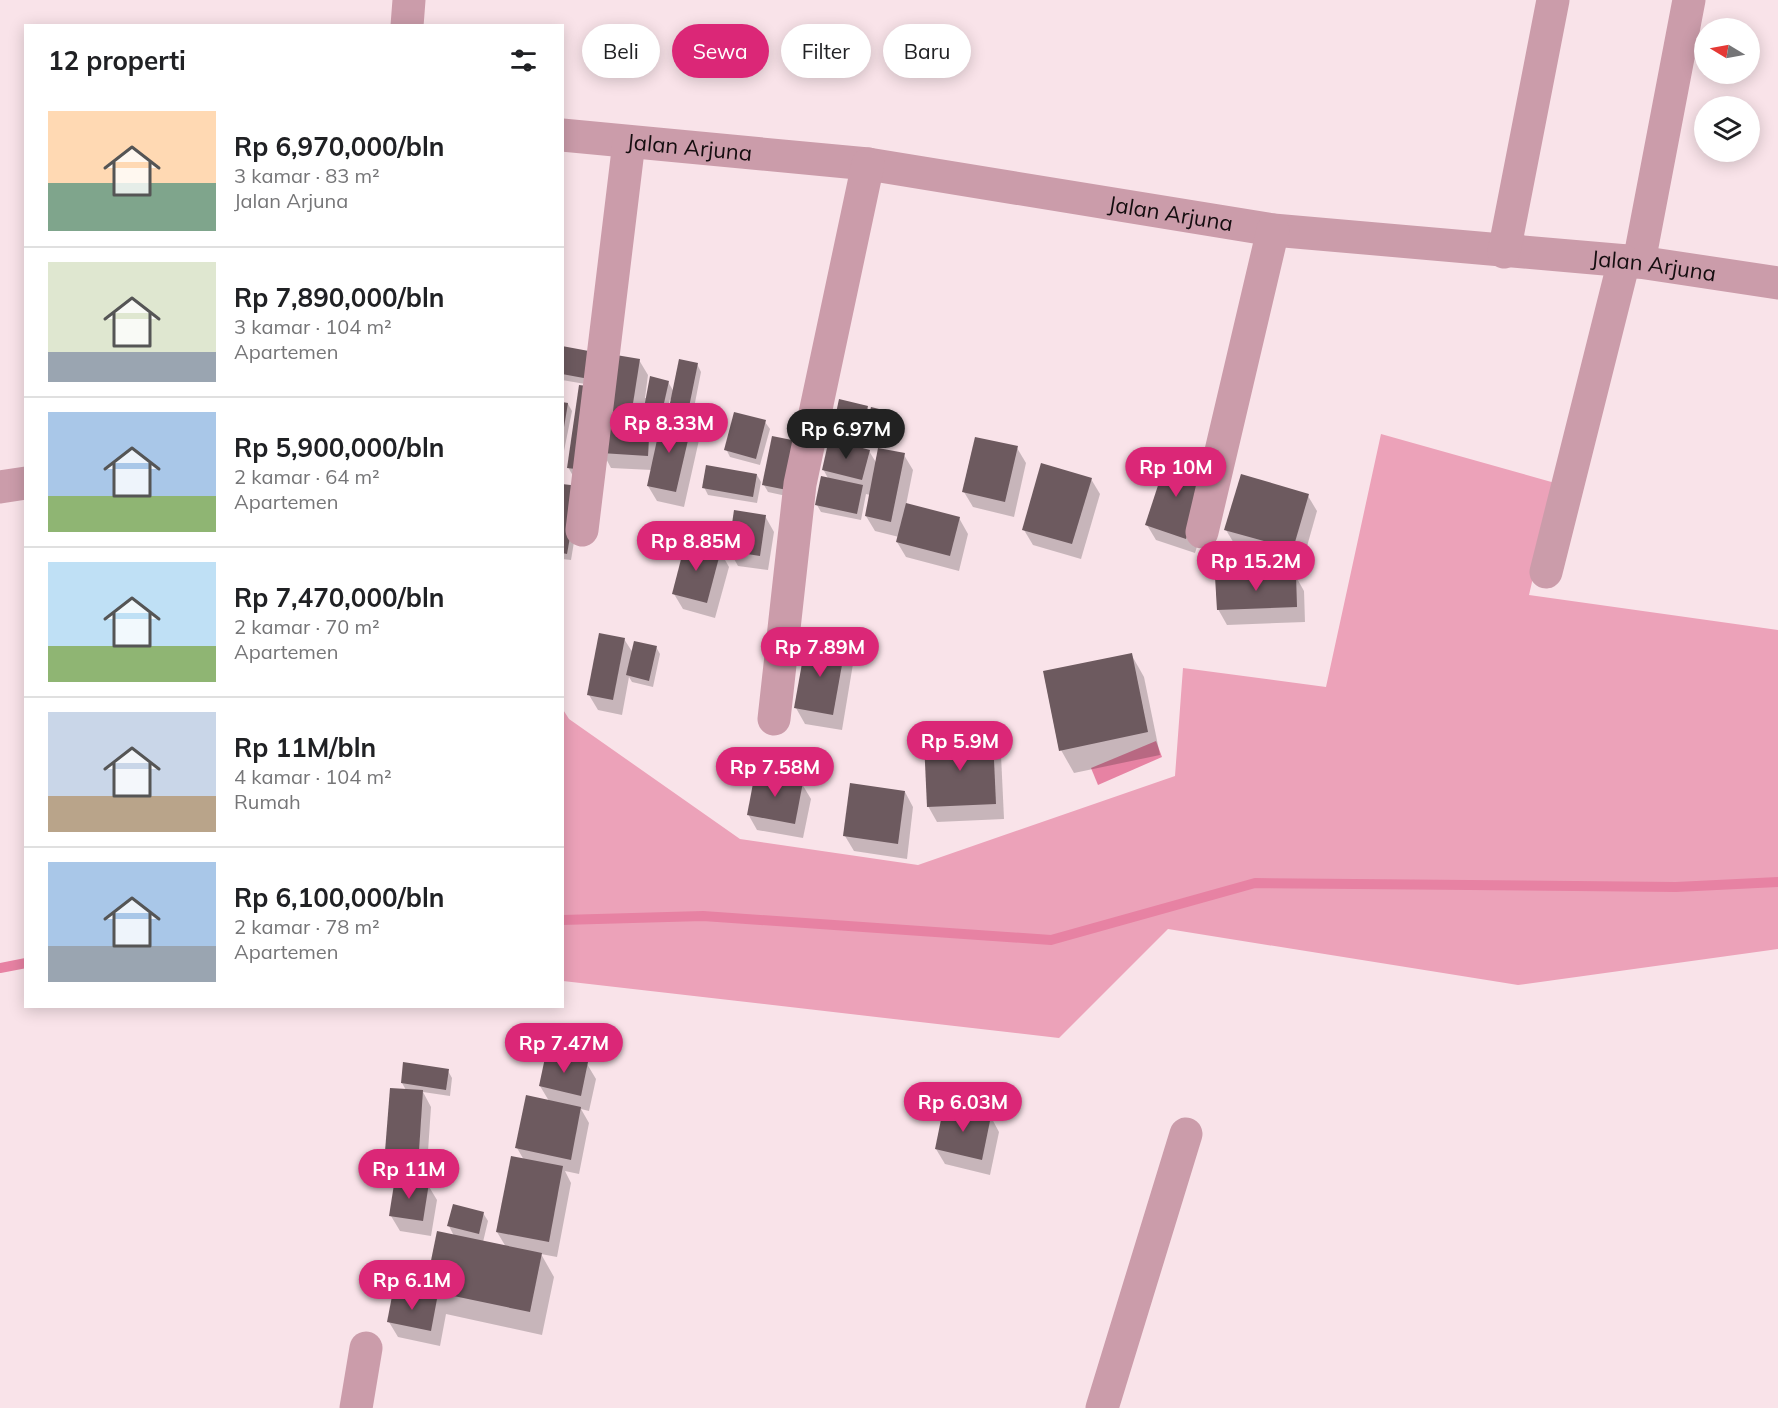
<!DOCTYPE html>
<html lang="id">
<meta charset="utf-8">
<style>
body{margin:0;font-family:Mulish,sans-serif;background:#f2f2f2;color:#202124;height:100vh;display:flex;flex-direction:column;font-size:22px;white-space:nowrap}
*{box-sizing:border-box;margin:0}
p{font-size:20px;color:#757577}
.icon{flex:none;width:33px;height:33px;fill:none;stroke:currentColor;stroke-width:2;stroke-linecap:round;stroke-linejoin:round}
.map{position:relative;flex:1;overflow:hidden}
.drawer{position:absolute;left:24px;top:24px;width:540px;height:984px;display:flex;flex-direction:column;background:#fff;border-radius:0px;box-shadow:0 3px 15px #0003}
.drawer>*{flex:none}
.top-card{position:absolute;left:582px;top:24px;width:570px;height:54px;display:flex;gap:12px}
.needle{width:39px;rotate:280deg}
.tools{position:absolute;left:1694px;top:18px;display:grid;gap:12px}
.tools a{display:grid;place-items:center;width:66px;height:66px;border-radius:50%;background:#fff;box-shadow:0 3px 15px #0003;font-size:30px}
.price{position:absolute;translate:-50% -51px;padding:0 14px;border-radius:21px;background:#db2777;color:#fff;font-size:20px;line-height:39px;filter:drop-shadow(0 2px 3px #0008)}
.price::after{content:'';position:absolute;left:50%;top:36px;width:18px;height:14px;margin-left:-9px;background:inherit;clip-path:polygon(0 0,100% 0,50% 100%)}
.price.active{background:#222;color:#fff}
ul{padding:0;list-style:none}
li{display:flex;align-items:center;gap:18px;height:150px;padding:0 24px}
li+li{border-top:2px solid #e0e0e0}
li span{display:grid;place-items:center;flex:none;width:168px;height:120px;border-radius:0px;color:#555}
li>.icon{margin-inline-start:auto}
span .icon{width:72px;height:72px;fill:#fffc;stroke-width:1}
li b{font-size:26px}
h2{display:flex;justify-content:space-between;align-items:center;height:72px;padding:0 24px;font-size:26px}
.tag{padding:0 21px;border-radius:27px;background:#fff;box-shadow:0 3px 15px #0003;font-size:21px;line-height:54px}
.tag.active{background:#db2777;color:#fff}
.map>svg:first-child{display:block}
.green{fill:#eca2b9}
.water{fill:#e782a3}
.shadow{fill:#0003;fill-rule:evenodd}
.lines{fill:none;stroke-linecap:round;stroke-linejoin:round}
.stream{stroke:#e782a3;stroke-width:10}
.building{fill:#6d5a5f}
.minor{stroke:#cb9caa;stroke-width:33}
.labels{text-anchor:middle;stroke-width:6;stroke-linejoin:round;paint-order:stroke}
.street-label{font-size:22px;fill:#140d0f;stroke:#fff}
</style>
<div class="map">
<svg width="1778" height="1408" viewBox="0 0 1778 1408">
<rect width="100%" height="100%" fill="#f9e3e9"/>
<path class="green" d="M1381,434l174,49 -26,112 249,35v319l-260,36 -350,-56 -109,109 -496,-57 -1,-273 7,11 171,120 178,26 257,-89 8,-108 143,19z"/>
<path class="water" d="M1156,741l6,16 -64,28 -7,-17z"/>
<g class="shadow">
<path d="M562,347l77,13 9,15 -3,23h2l21,-16 6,10 23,-28 4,8 -8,41 -17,-3 -6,-11 -5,20 26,6 8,15 -15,67 -27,-6 -9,-15 4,-16 -41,-2 -8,-15 -26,30 -9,-16 23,-82 -29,-5zM644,405l5,10 14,3 -4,22 -10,-16 -8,-1z"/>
<path d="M562,403l6,1 4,7 -9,45z"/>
<path d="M867,407l4,7 23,1 4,7 -7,25 -21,-6 -4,-6 -2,10 -27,-6 -4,-7z"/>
<path d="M765,422l5,7 -10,36 -30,-8 -4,-8z"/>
<path d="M773,437l18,60 -23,-5 -4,-7z"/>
<path d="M1017,448l9,15 -12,54 -41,-10 -9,-15z"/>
<path d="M869,451l8,13 27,-9 9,15 -7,35 53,13 9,16 -9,37 -53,-14 -9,-15 2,-5 -24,-6 -9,-15 4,-21 -4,-1 -5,26 -40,-8 -4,-7 12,-25 -6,-11z"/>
<path d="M757,475l4,7 -4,21 -49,-8 -4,-8z"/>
<path d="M1091,479l9,15 -19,65 -48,-14 -9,-15z"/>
<path d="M1215,488l-20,65 -39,-13 -9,-15z"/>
<path d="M562,491l20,3 -11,66 -9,-1z"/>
<path d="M1308,496l9,15 -15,53 -67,-19 -9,-15z"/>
<path d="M765,516l9,16 -6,38 -30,-4 -9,-16z"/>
<path d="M720,551l9,16 -14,51 -32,-9 -9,-15z"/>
<path d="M1295,575l9,16 1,31 -78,3 -9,-16z"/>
<path d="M624,639l9,14 23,-6 4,7 -7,33 -21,-5 -3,-5 -7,38 -24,-5 -9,-15z"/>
<path d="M845,649l8,15 -11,66 -37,-6 -9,-16z"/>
<path d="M1131,654l13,23 16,78 -86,18 -13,-23z"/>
<path d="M992,739l9,16 3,64 -67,3 -9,-16z"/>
<path d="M802,784l9,15 -8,39 -46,-8 -9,-16z"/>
<path d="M905,792l8,15 -6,52 -53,-8 -9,-15z"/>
<path d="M587,1064l9,15 -7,32 -8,-2 8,14 -10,51 -14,-3 6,12 -14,74 -16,-3 13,23 -12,58 -96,-21 -6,32 -42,-9 -9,-15 43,-22 -6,-10 28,-54 -5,-10 34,-13 5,8 -5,21 23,5 -9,-15 27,-72 -7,-12 32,-47 -9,-15z"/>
<path d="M448,1071l4,7 -2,18 -27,-4 8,15 -5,74 -13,-1v2l15,3 9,15 -6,36 -31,-5 -9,-15 5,-37 -10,-15 20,-74 -4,-7z"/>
<path d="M991,1117l8,15 -9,43 -45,-11 -9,-15z"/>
</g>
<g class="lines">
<g class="stream">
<path d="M562,920l141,-4 348,24 204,-57 421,4 102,-5"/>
<path d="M0,968l26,-5"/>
</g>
</g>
<g class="building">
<path d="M562,346l32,6 -5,27 -27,-5z"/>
<path d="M610,354l30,5 -9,57 -30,-5z"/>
<path d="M679,359l19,4 -9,44 -19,-4z"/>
<path d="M650,376l19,5 -7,31 -18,-4z"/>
<path d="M579,385l17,2 -12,83 -17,-2z"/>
<path d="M839,399l29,7 -8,33 -28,-7z"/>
<path d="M562,402l6,1 -4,24h-2z"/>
<path d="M871,407l24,6 -7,28 -24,-7z"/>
<path d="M734,412l32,8 -10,39 -32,-9z"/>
<path d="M662,417l30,6 -16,69 -29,-6z"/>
<path d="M604,419l46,3 -2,34 -47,-3z"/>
<path d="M772,436l25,5 -10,49 -25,-5z"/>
<path d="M975,437l43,9 -13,56 -43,-10z"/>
<path d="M829,439l41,11 -8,30 -40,-10z"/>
<path d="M878,448l27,5 -14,69 -26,-6z"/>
<path d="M1167,458l41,14 -22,67 -41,-14z"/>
<path d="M1041,463l51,15 -20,66 -50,-14z"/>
<path d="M706,465l51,9 -4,23 -51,-9z"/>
<path d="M1241,474l68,20 -16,55 -69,-19z"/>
<path d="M821,476l42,9 -6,29 -42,-9z"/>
<path d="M562,484l17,2 -12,68 -5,-1z"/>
<path d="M906,503l54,14 -10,39 -54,-14z"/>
<path d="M734,510l32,5 -6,41 -32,-5z"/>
<path d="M686,540l35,10 -14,53 -35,-9z"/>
<path d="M1296,574l1,33 -80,3 -2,-33z"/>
<path d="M599,633l26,5 -12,62 -26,-5z"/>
<path d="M634,641l23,5 -8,35 -23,-6z"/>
<path d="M806,641l39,7 -12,67 -39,-7z"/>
<path d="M1132,653l16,79 -89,19 -16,-80z"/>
<path d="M993,738l3,66 -69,3 -3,-66z"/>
<path d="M755,773l48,9 -8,42 -48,-9z"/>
<path d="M850,783l55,8 -7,53 -55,-8z"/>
<path d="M546,1053l42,9 -7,34 -42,-10z"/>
<path d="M403,1062l46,7 -3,21 -45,-7z"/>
<path d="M390,1088l33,2 -5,76 -34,-2z"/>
<path d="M526,1095l55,12 -10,53 -56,-12z"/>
<path d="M944,1105l47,11 -9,44 -47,-11z"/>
<path d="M511,1156l52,10 -14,76 -53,-10z"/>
<path d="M395,1178l34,5 -6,38 -34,-5z"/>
<path d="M453,1204l31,8 -5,22 -32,-8z"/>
<path d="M437,1231l105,22 -12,59 -105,-22z"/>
<path d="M393,1291l44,8 -6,32 -44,-9z"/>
</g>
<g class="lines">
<g class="minor">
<path d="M407,26l2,-26"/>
<path id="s1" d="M562,135l306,29 405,66 366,32 139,21"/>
<path d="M1504,252l49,-252"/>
<path d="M1639,262l50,-262"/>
<path d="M0,487l26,-4"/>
<path d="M582,530l47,-388"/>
<path d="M1202,532l71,-302"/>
<path d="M1546,572l78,-311"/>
<path d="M774,719l26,-235 68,-320"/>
<path d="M356,1408l10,-60"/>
<path d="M1102,1408l84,-274"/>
</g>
</g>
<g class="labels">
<g class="street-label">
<text dy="8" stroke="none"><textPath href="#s1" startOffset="128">Jalan Arjuna</textPath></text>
<text dy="8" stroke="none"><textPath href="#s1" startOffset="614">Jalan Arjuna</textPath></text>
<text dy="8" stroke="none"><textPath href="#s1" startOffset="1100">Jalan Arjuna</textPath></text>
</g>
</g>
</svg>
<div class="tools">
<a><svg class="needle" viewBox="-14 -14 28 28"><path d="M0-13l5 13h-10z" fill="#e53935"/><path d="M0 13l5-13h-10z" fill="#757577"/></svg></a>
<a><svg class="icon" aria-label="layers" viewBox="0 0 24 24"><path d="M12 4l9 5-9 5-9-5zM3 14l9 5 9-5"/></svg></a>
</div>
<b class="price" style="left:669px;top:454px">Rp 8.33M</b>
<b class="price active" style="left:846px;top:460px">Rp 6.97M</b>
<b class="price" style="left:1176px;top:498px">Rp 10M</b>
<b class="price" style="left:696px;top:572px">Rp 8.85M</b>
<b class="price" style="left:1256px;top:592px">Rp 15.2M</b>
<b class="price" style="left:820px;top:678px">Rp 7.89M</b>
<b class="price" style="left:960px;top:772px">Rp 5.9M</b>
<b class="price" style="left:775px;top:798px">Rp 7.58M</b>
<b class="price" style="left:564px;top:1074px">Rp 7.47M</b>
<b class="price" style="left:963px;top:1133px">Rp 6.03M</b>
<b class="price" style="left:409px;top:1200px">Rp 11M</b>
<b class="price" style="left:412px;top:1311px">Rp 6.1M</b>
<div class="top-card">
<a class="tag">Beli</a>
<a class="tag active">Sewa</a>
<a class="tag">Filter</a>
<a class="tag">Baru</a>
</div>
<section class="drawer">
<h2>12 properti<svg class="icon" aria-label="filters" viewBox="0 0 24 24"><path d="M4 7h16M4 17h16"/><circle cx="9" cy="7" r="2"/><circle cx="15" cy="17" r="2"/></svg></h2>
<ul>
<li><span style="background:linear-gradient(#ffd9b3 60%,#7fa58c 0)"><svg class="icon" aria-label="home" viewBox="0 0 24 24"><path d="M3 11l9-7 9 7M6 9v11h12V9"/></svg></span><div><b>Rp 6,970,000/bln</b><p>3 kamar · 83 m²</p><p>Jalan Arjuna</p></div></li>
<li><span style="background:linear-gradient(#dfe7d0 75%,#9aa5b1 0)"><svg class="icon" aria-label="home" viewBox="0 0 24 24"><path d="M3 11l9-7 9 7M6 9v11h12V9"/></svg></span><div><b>Rp 7,890,000/bln</b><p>3 kamar · 104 m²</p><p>Apartemen</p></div></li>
<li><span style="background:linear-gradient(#a9c7e8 70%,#8fb573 0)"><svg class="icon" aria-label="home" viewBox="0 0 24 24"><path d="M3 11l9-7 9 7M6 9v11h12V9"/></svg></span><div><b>Rp 5,900,000/bln</b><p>2 kamar · 64 m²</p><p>Apartemen</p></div></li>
<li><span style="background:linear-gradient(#bfe0f5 70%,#8fb573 0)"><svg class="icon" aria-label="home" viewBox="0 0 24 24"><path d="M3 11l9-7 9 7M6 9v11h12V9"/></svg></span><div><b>Rp 7,470,000/bln</b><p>2 kamar · 70 m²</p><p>Apartemen</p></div></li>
<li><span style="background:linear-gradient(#c9d6e8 70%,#b9a48a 0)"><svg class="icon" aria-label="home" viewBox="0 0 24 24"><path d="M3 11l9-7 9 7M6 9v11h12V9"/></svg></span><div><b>Rp 11M/bln</b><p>4 kamar · 104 m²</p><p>Rumah</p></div></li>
<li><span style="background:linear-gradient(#a9c7e8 70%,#9aa5b1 0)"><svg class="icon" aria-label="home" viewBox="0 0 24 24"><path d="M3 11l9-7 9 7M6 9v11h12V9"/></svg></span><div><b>Rp 6,100,000/bln</b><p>2 kamar · 78 m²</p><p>Apartemen</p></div></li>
</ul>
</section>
</div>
